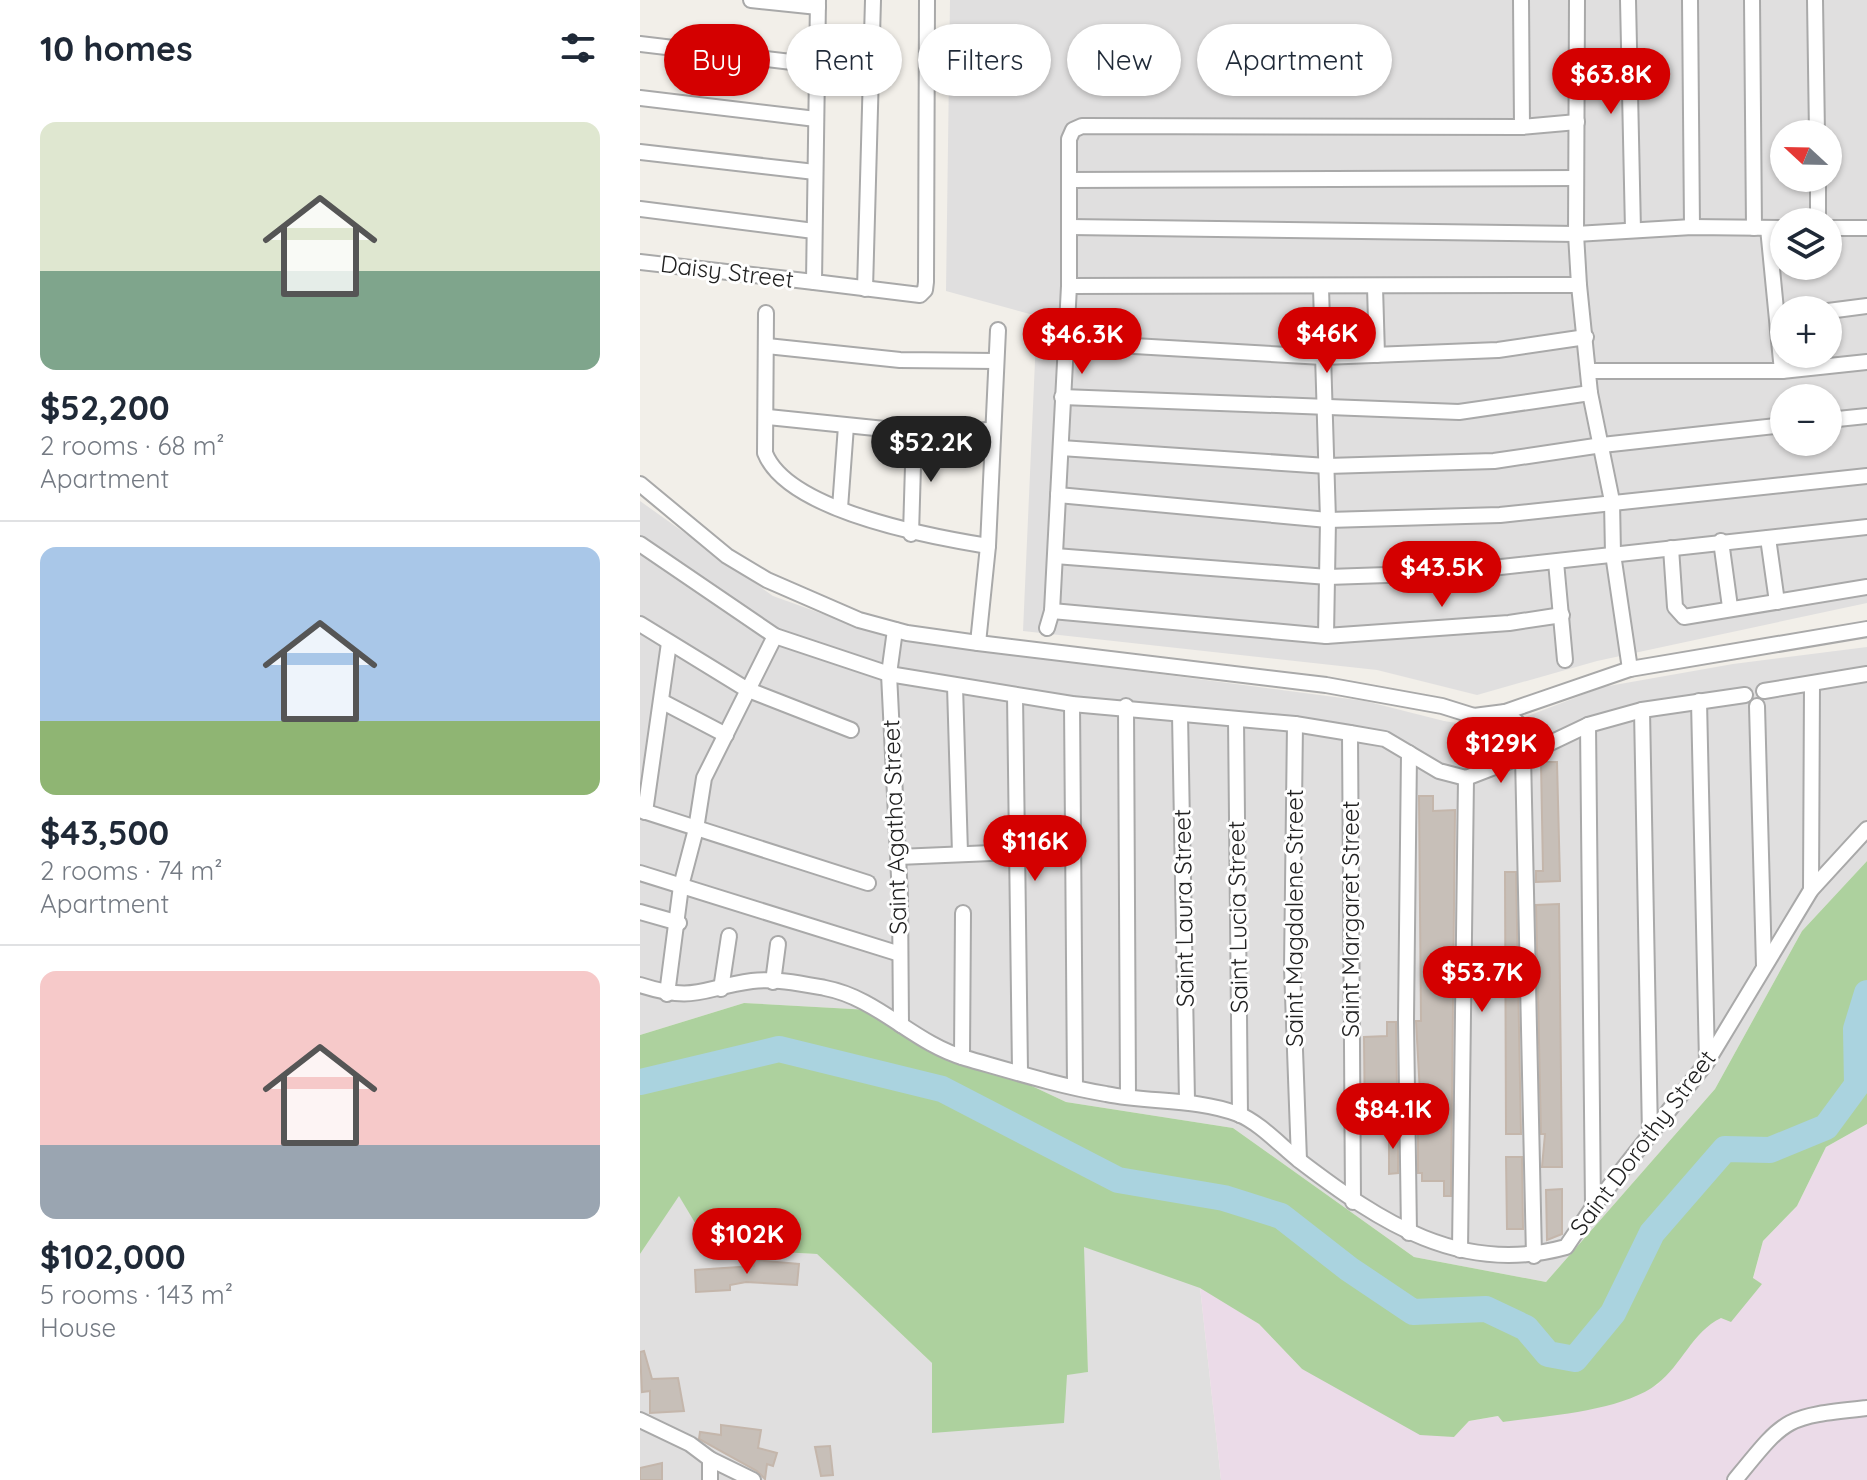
<!DOCTYPE html>
<meta charset="utf-8">
<style>
body{margin:0;font-family:Quicksand,sans-serif;background:#f2f2f3;color:#1f2937;height:100vh;display:flex;flex-direction:column;font-size:30px;white-space:nowrap}
*{box-sizing:border-box;margin:0}
p{font-size:26px;color:#747a83}
.icon{flex:none;width:44px;height:44px;fill:none;stroke:currentColor;stroke-width:2;stroke-linecap:round;stroke-linejoin:round}
.map{position:relative;flex:1;overflow:hidden}
.panel{display:flex;flex-direction:column;background:#fff;width:640px}
.panel>*{flex:none}
.banner{position:absolute;left:24px;top:24px;width:760px;height:72px;display:flex;gap:16px}
.needle{width:52px;rotate:292deg}
.tools{position:absolute;left:1130px;top:120px;display:grid;gap:16px}
.tools a{display:grid;place-items:center;width:72px;height:72px;border-radius:50%;background:#fff;box-shadow:0 2px 6px #0004;font-size:40px}
.price{position:absolute;translate:-50% -68px;padding:0 18px;border-radius:28px;background:#d40000;color:#fff;font-size:26px;line-height:52px;filter:drop-shadow(0 2px 4px #0008)}
.price::after{content:'';position:absolute;left:50%;top:48px;width:24px;height:18px;margin-left:-12px;background:inherit;clip-path:polygon(0 0,100% 0,50% 100%)}
.price.selected{background:#222;color:#fff}
ul{padding:0;list-style:none}
li{display:grid;align-content:center;gap:16px;height:424px;padding:0 40px}
li+li{border-top:2px solid #e0e1e3}
li span{display:grid;place-items:center;height:248px;border-radius:16px;color:#555}
li>.icon{margin-inline-start:auto}
span .icon{width:144px;height:144px;fill:#fffc;stroke-width:1}
li b{font-size:34px}
h2{display:flex;justify-content:space-between;align-items:center;height:96px;padding:0 40px;font-size:34px}
.tag{padding:0 28px;border-radius:36px;background:#fff;box-shadow:0 2px 6px #0004;font-size:28px;line-height:72px}
.tag.selected{background:#d40000;color:#fff}
main{display:flex;flex:1;min-height:0}
.map>svg:first-child{display:block}
.residential{fill:#e0dfdf;fill-rule:evenodd}
.industrial{fill:#ebdbe8}
.forest{fill:#add19e}
.lines{fill:none;stroke-linecap:round;stroke-linejoin:round}
.river{stroke:#aad3df;stroke-width:26}
.building{fill:#c7bfb8;stroke:#c4b6ab;stroke-width:2}
.minor-casing{stroke:#a9a9a9;stroke-width:18}
.minor{stroke:#fff;stroke-width:14}
.labels{text-anchor:middle;stroke-width:6;stroke-linejoin:round;paint-order:stroke}
.street-label{font-size:24px;fill:#222;stroke:#fff}
</style>
<main>
<section class="panel">
<h2>10 homes<svg class="icon" aria-label="filters" viewBox="0 0 24 24"><path d="M4 7h16M4 17h16"/><circle cx="9" cy="7" r="2"/><circle cx="15" cy="17" r="2"/></svg></h2>
<ul>
<li><span style="background:linear-gradient(#dfe7d0 60%,#7fa58c 0)"><svg class="icon" aria-label="home" viewBox="0 0 24 24"><path d="M3 11l9-7 9 7M6 9v11h12V9"/></svg></span><div><b>$52,200</b><p>2 rooms · 68 m²</p><p>Apartment</p></div></li>
<li><span style="background:linear-gradient(#a9c7e8 70%,#8fb573 0)"><svg class="icon" aria-label="home" viewBox="0 0 24 24"><path d="M3 11l9-7 9 7M6 9v11h12V9"/></svg></span><div><b>$43,500</b><p>2 rooms · 74 m²</p><p>Apartment</p></div></li>
<li><span style="background:linear-gradient(#f6c9c9 70%,#9aa5b1 0)"><svg class="icon" aria-label="home" viewBox="0 0 24 24"><path d="M3 11l9-7 9 7M6 9v11h12V9"/></svg></span><div><b>$102,000</b><p>5 rooms · 143 m²</p><p>House</p></div></li>
</ul>
</section>
<div class="map">
<svg width="1227" height="1480" viewBox="0 0 1227 1480">
<rect width="100%" height="100%" fill="#f2efe9"/>
<g class="residential">
<path d="M310,0h917v603l-270,58 -120,34 -100,-25 -354,-39 14,-315 -91,-25zM1144,134h44v44h-44zM1144,222h44v44h-44zM1144,310h44v44h-44zM1144,398h44v44h-44z"/>
<path d="M0,501l133,95 119,43 473,62 79,20 50,8 109,-42 130,-23 134,-17v214l-65,70 -87,158 -169,193 -132,-25 -181,-129 -167,-26 -196,-92 -126,-7 -104,32z"/>
<path d="M39,1195l31,53 107,6 115,109v70l135,-59 21,-2 -5,-126 117,41 21,193h-581v-226z"/>
</g>
<path class="industrial" d="M1227,1124v356h-646l-21,-193 59,37 43,45 152,68 15,-16 29,-5 6,6 153,-37 51,-61 54,-40 -9,-5 10,-38 34,-35 29,-59z"/>
<path class="forest" d="M1227,861v263l-41,23 -29,59 -34,35 -10,37 9,6 -31,38 -10,-4c-29,14 -39,47 -64,66 -34,27 -111,32 -154,38l-5,-6 -29,5 -15,16 -34,-2 -118,-66 -43,-45 -59,-36 -116,-41 4,125 -21,3 -3,48 -132,10v-70l-115,-109 -107,-6 -31,-52 -39,58v-219l104,-32 126,7 196,92 167,26 181,129 132,25 169,-193 87,-158z"/>
<g class="lines">
<path class="river" d="M0,1082l139,-33 163,40 176,91 106,18 57,18 68,53 64,43 73,-3 40,19 22,26 27,5 38,-46 39,-80 73,-84 45,1 56,-23 31,-42 -1,-56 11,-36"/>
</g>
<g class="building">
<path d="M901,762h16l3,119 -24,1v-11h7z"/>
<path d="M779,796h14v15l22,-1 -4,386h-7v-15h-22v-8h-4v-44h4l-6,-108h5z"/>
<path d="M865,872h11l5,262h-15z"/>
<path d="M919,904l3,263h-20l3,-33h-4l-5,-229z"/>
<path d="M747,1022h9l1,71 -17,1v38l-15,1 -1,-96 23,-1z"/>
<path d="M749,1128h9v45l-9,1z"/>
<path d="M866,1157h16l1,72h-16z"/>
<path d="M922,1189v45l-15,6 -1,-50z"/>
<path d="M115,1260l44,4 -2,21 -51,-3 -16,3v5l-34,2 -1,-22 59,-4z"/>
<path d="M4,1351l8,28 26,-1 6,33 -34,2v-22l-8,1 -2,-40z"/>
<path d="M81,1425l40,5 -3,18 19,5 -4,13 -6,-2 -2,15 -8,-8 -58,-32 1,-7 21,3z"/>
<path d="M190,1446l3,29 -12,1 -6,-29z"/>
<path d="M22,1463v17h-22v-12z"/>
</g>
<g class="lines">
<defs>
<g id="minor">
<path d="M111,0l67,7"/>
<path d="M178,0l-4,282 106,13 5,-5 1,-8 1,-282"/>
<path d="M881,0l1,127"/>
<path d="M937,0l-1,234 3,51 11,108 22,108 1,53 17,115"/>
<path d="M988,0l5,230"/>
<path d="M1050,0l2,227"/>
<path d="M1112,0l2,228"/>
<path d="M1175,0l2,134"/>
<path d="M0,44l177,21"/>
<path d="M0,98l176,21"/>
<path d="M0,152l175,20"/>
<path d="M1178,178v44"/>
<path d="M429,180l507,-2"/>
<path d="M0,209l174,22"/>
<path d="M430,227l506,7 116,-7 92,1"/>
<path d="M1128,228l14,143"/>
<path d="M1188,228h39"/>
<path d="M0,262l174,20"/>
<path d="M429,286l510,-1"/>
<path d="M735,287l2,68"/>
<path d="M681,288l7,232 -2,116"/>
<path d="M225,289l8,-289"/>
<path d="M1188,311l39,-5"/>
<path d="M126,313l-1,140c23,58 167,84 223,93"/>
<path d="M425,342l258,15 175,-7 88,-13"/>
<path d="M127,346l133,14 96,1"/>
<path d="M948,371h194l85,-9"/>
<path d="M422,397l397,15 131,-19"/>
<path d="M128,417l146,15 77,-2"/>
<path d="M1188,420l39,-4"/>
<path d="M421,448l266,18 167,-5 108,-16 182,-20"/>
<path d="M0,484l87,72 40,24 92,40 48,13 71,10 348,42 116,21 32,10 31,-4 125,-43 237,-40"/>
<path d="M418,495l270,25 172,-5 367,-39"/>
<path d="M200,508l6,-82"/>
<path d="M271,534l3,-102"/>
<path d="M1128,538l9,64"/>
<path d="M1081,541l9,66"/>
<path d="M0,544l135,92 114,38 183,30 223,20 55,9 35,6 54,32 27,7 57,-22 65,-31 54,-15 103,-15"/>
<path d="M1031,548l4,59 9,10 183,-30"/>
<path d="M415,556l273,21 118,-4 421,-46"/>
<path d="M916,562l9,98"/>
<path d="M412,611l274,25 183,-13 53,-8"/>
<path d="M0,624l106,65 105,41"/>
<path d="M407,628l5,-17 17,-325v-147l4,-9 9,-4 440,1 55,-5"/>
<path d="M255,630l-6,44 11,223 1,128"/>
<path d="M338,643l10,-97 10,-216"/>
<path d="M315,686l5,167"/>
<path d="M1124,691l103,-17"/>
<path d="M375,695l5,376"/>
<path d="M1059,701l8,361"/>
<path d="M23,702l63,33"/>
<path d="M432,704l3,383"/>
<path d="M486,706l2,391"/>
<path d="M1117,706l7,260"/>
<path d="M1002,710l8,425"/>
<path d="M865,712l14,12 4,32 11,500"/>
<path d="M540,714l7,387"/>
<path d="M596,719l4,396"/>
<path d="M655,724l-3,244 7,192"/>
<path d="M948,725l5,482"/>
<path d="M710,733l3,469"/>
<path d="M0,810l228,73"/>
<path d="M5,812l24,-169"/>
<path d="M258,857l117,-5"/>
<path d="M0,873l260,81"/>
<path d="M1171,890l1,-206"/>
<path d="M0,912l39,11"/>
<path d="M133,982l5,-38"/>
<path d="M0,985c56,18 61,3 112,-4 22,-3 51,3 73,7 53,10 88,55 140,70 46,13 94,28 141,36 44,9 89,4 132,20 21,8 44,33 62,47 80,61 161,115 266,86l27,-40 114,-145 104,-172 56,-61"/>
<path d="M81,989l8,-53"/>
<path d="M27,994l14,-108 15,-57 8,-51 71,-142"/>
<path d="M322,1057l1,-144"/>
<path d="M769,1233l-3,-213 3,-267"/>
<path d="M820,1250l6,-472"/>
<path d="M0,1420l50,24 20,15"/>
<path d="M70,1480v-21l43,21"/>
<path d="M1095,1480c52,-64 49,-63 132,-72"/>
</g>
</defs>
<use href="#minor" class="minor-casing"/>
<use href="#minor" class="minor"/>
</g>
<g class="labels">
<g class="street-label">
<text transform="translate(87 272) rotate(7)" y="8">Daisy Street</text>
<text transform="translate(255 827) rotate(-92)" y="8">Saint Agatha Street</text>
<text transform="translate(544 908) rotate(-91)" y="8">Saint Laura Street</text>
<text transform="translate(598 917) rotate(-91)" y="8">Saint Lucia Street</text>
<text transform="translate(655 918) rotate(-90)" y="8">Saint Magdalene Street</text>
<text transform="translate(711 919) rotate(-90)" y="8">Saint Margaret Street</text>
<text transform="translate(1003 1143) rotate(-53)" y="8">Saint Dorothy Street</text>
</g>
</g>
</svg>
<div class="tools">
<a><svg class="needle" viewBox="-14 -14 28 28"><path d="M0-13l5 13h-10z" fill="#e53935"/><path d="M0 13l5-13h-10z" fill="#747a83"/></svg></a>
<a><svg class="icon" aria-label="layers" viewBox="0 0 24 24"><path d="M12 4l9 5-9 5-9-5zM3 14l9 5 9-5"/></svg></a>
<a>+</a>
<a>−</a>
</div>
<b class="price" style="left:971px;top:116px">$63.8K</b>
<b class="price" style="left:687px;top:375px">$46K</b>
<b class="price" style="left:442px;top:376px">$46.3K</b>
<b class="price selected" style="left:291px;top:484px">$52.2K</b>
<b class="price" style="left:802px;top:609px">$43.5K</b>
<b class="price" style="left:861px;top:785px">$129K</b>
<b class="price" style="left:395px;top:883px">$116K</b>
<b class="price" style="left:842px;top:1014px">$53.7K</b>
<b class="price" style="left:753px;top:1151px">$84.1K</b>
<b class="price" style="left:107px;top:1276px">$102K</b>
<div class="banner">
<a class="tag selected">Buy</a>
<a class="tag">Rent</a>
<a class="tag">Filters</a>
<a class="tag">New</a>
<a class="tag">Apartment</a>
</div>
</div>
</main>
